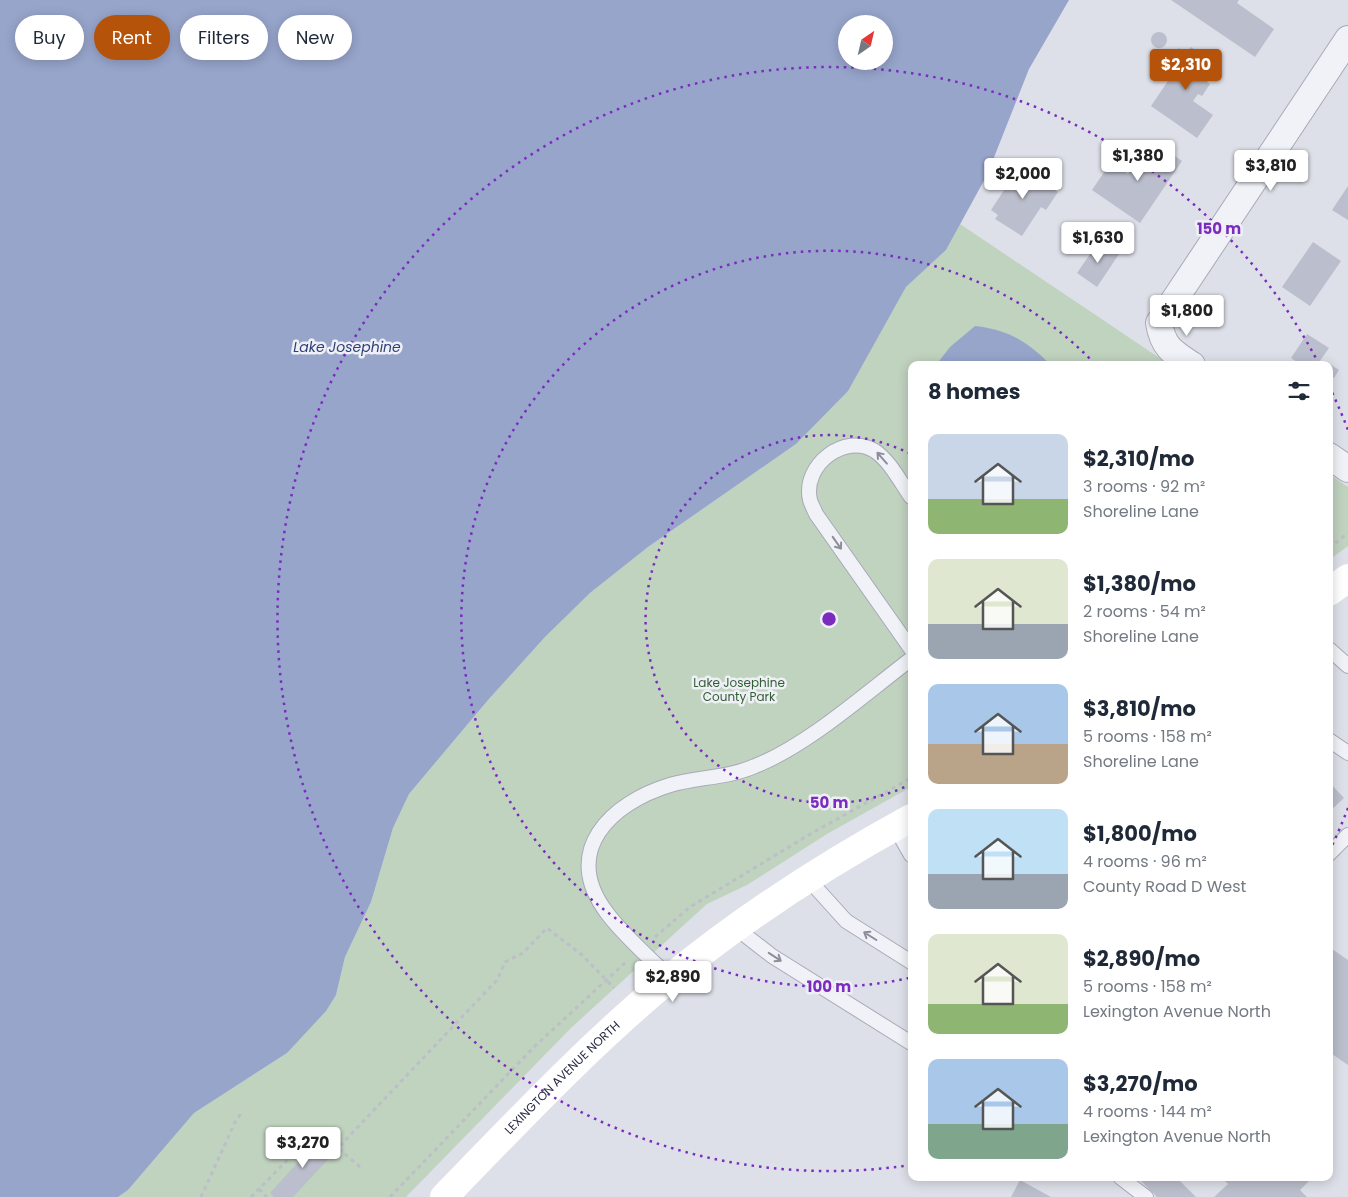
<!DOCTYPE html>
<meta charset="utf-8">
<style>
body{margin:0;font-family:Poppins,sans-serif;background:#f6f6f7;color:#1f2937;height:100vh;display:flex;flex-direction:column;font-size:19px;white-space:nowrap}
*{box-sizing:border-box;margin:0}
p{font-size:16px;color:#747a83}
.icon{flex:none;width:28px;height:28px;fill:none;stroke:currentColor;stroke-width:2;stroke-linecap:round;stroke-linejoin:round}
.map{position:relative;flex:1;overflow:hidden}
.panel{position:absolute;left:908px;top:361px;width:425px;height:820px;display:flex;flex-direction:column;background:#fff;border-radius:10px;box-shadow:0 2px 12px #0003}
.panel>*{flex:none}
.hud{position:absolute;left:15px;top:15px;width:475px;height:45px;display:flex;gap:10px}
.needle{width:32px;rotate:34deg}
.tools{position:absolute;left:838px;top:15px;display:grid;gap:10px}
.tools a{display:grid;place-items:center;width:55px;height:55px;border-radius:50%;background:#fff;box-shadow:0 2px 12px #0003;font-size:25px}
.price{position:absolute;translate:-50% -42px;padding:0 11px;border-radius:5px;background:#fff;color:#222;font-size:16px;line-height:32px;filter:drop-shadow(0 1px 2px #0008)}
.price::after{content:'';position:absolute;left:50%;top:30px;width:15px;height:11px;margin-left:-8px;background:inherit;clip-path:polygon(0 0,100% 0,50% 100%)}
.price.selected{background:#b45309;color:#fff}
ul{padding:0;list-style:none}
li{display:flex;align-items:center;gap:15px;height:125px;padding:0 20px}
li span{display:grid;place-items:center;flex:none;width:140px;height:100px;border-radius:10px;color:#555}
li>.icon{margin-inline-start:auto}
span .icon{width:60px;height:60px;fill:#fffc;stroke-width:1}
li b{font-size:21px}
h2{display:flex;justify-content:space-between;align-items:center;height:60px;padding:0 20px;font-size:21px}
.chip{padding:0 18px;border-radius:22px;background:#fff;box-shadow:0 2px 12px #0003;font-size:18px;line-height:45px}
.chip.selected{background:#b45309;color:#fff}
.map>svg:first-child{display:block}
.green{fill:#c0d3bf}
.water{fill:#97a5cb;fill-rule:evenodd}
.building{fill:#bbbecc}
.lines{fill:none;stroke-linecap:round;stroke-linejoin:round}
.lane-casing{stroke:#a7a9b7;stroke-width:16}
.street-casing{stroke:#a7a9b7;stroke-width:28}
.path{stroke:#bcbec8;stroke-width:3;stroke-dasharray:4 4;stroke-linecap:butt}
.lane{stroke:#f1f2f7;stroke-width:14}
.street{stroke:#f1f2f7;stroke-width:26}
.secondary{stroke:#fff;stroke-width:28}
.oneway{stroke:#8c8e9c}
.ring{fill:none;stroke:#7b2cbf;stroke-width:2.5;stroke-dasharray:2.5 5}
.labels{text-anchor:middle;stroke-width:5;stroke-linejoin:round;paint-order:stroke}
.park-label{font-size:12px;fill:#335d35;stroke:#eef0f6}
.street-label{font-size:12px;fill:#272a41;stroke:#eef0f6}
.water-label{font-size:14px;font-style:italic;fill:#2e3f77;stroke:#eef0f6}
.centre{fill:#7b2cbf;stroke:#eef0f6;stroke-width:2.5}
.ring-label{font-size:15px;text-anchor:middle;font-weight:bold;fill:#7b2cbf;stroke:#eef0f6;stroke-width:5;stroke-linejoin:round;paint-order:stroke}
</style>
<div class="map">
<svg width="1348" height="1197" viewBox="0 0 1348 1197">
<rect width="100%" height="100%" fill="#dee0e9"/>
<g class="green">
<path d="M960,224l210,141h-259v422l-84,47 -80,51 -40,19 -136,124 -165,169h-288l10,-7 66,-77 93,-60 49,-58 9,-38 26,-55 22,-74 16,-34 79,-94 57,-63 45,-44 58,-46 148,-103 52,-54 58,-103 40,-37z"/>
<path d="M1329,474l19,13v59l-19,14z"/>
</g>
<g class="water">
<path d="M0,0h1069l-40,69 -42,106 -41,75 -40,37 -58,104 -52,53 -148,103 -58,46 -45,44 -57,63 -79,94 -16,34 -22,74 -26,55 -9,38 -10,16 -39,42 -93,60 -66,77 -10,7h-118zM846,24h38v37h-38z"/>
<path d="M975,326c35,4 52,16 76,39h-115l14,-18z"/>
</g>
<g class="building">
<path d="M1171,0h68l-2,3 37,26 -19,28z"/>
<circle cx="1159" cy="40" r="8"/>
<path d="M1191,47l27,18 -11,17 3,2 -8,12 -4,-2 -5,7 20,14 -16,23 -46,-32 19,-28 -8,-5 17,-25 7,5z"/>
<path d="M1152,140l30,21 -42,62 -48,-33 19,-28 17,12z"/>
<path d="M1022,163l24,15 -3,4 15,10 -12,18 -5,-3 -19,29 -27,-17 3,-4 -7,-5z"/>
<path d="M1348,186v34l-16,-10z"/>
<path d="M1099,241l20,13 -22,33 -20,-14z"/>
<path d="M1313,242l28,19 -31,45 -28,-19z"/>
<path d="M1307,334l22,14 -12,17h-16l-10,-7z"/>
<path d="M1330,364l9,6 -5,8 -5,-3z"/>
<path d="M1329,782l15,16 -15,14z"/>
<path d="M1329,947l19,13v105l-19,-13z"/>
<path d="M311,1139l5,4 4,-4 14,14 -41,44h-19l-4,-4 30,-33 -4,-4z"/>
<path d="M1138,1178h39l19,19h-39z"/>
<path d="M1222,1178h86l2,2 -10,10 7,7h-93l14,-13z"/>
<path d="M1020,1180l31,17h-40z"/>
</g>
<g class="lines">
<defs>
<g id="lane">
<path d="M911,497c-10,-14 -21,-36 -36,-46 -30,-19 -73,14 -65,49 1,4 4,9 6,14l95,135"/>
<path d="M1329,649l19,17"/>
<path d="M1329,740l19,13"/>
<path d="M895,827l16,28"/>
<path d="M1329,854l19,-19"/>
<path d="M809,880l37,41 65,41"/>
<path d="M736,928l36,28 139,87"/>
<path d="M670,978c-21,-21 -46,-42 -63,-65 -47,-62 4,-110 63,-128 28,-8 58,-7 85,-19 52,-20 111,-73 156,-107"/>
<path d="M1121,1178l25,19"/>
</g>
<g id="street">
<path d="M1192,365c-20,-13 -29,-18 -33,-42l189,-284"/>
<path d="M1329,456l19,13"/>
</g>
</defs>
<use href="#lane" class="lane-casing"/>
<use href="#street" class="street-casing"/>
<g class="path">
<path d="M1329,548l19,-15"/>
<path d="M655,937l35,-30 122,-74 99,-55"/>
<path d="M360,1167l-22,-19 159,-168 8,-18 18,-9 24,-25 35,27 32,33"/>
<path d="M259,1189l8,8"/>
<path d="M201,1197l35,-77 7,-9"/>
<path d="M251,1197l67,-68 20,19"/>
<path d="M390,1197l145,-151 91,-84"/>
</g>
<use href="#lane" class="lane"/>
<use href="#street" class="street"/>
<g class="secondary">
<path d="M1329,592l19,-14"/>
<path id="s1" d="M444,1197c73,-75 145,-152 225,-218 74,-61 158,-115 242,-161"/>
</g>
</g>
<defs><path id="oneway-shaft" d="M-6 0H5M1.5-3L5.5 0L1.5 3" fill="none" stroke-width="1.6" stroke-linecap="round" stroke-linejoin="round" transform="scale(1.25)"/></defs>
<g class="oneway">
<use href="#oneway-shaft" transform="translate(882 458) rotate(-131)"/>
<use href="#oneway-shaft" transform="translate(837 543) rotate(55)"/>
<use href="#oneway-shaft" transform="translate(870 936) rotate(-148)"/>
<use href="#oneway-shaft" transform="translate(775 957) rotate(33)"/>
</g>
<g class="ring">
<path d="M911 784A184 184 0 1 1 911 454"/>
<path d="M909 978A368 368 0 1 1 1094 363"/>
<path d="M1348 808A552 552 0 0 1 1329 852M911 1165A552 552 0 1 1 1319 364M1329 386A552 552 0 0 1 1348 430"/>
</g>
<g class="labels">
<g class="park-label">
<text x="739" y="687">Lake Josephine<tspan x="739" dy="14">County Park</tspan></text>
</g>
<g class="street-label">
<text dy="4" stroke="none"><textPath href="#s1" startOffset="168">LEXINGTON AVENUE NORTH</textPath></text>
</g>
<g class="water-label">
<text x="347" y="352">Lake Josephine</text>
</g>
</g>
<circle cx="829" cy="619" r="8" class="centre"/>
<g class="ring-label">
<text x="1219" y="234">150 m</text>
<text x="829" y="808">50 m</text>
<text x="829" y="992">100 m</text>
</g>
</svg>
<div class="tools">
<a><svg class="needle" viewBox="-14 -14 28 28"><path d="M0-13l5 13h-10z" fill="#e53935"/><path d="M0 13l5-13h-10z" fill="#747a83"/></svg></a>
</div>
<b class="price selected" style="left:1186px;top:91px">$2,310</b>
<b class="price" style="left:1138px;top:182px">$1,380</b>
<b class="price" style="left:1271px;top:192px">$3,810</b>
<b class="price" style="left:1023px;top:200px">$2,000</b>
<b class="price" style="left:1098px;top:264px">$1,630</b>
<b class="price" style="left:1187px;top:337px">$1,800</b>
<b class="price" style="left:673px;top:1003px">$2,890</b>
<b class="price" style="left:303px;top:1169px">$3,270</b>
<div class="hud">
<a class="chip">Buy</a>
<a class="chip selected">Rent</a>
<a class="chip">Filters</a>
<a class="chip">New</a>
</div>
<section class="panel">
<h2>8 homes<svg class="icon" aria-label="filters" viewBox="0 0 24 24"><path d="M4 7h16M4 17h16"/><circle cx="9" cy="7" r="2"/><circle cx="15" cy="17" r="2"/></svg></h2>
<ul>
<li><span style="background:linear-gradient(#c9d6e8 65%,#8fb573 0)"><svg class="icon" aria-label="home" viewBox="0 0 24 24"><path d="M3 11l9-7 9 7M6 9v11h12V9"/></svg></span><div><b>$2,310/mo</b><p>3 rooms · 92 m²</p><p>Shoreline Lane</p></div></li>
<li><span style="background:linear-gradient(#dfe7d0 65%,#9aa5b1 0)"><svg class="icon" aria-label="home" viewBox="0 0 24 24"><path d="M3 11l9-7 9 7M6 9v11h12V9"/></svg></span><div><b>$1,380/mo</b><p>2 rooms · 54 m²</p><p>Shoreline Lane</p></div></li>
<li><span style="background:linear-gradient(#a9c7e8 60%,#b9a48a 0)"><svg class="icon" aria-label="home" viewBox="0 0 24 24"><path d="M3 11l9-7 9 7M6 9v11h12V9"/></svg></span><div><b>$3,810/mo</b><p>5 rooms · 158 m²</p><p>Shoreline Lane</p></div></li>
<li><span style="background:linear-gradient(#bfe0f5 65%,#9aa5b1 0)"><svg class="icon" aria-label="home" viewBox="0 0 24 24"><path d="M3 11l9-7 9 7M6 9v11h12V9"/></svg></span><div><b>$1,800/mo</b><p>4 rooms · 96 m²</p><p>County Road D West</p></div></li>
<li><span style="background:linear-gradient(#dfe7d0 70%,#8fb573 0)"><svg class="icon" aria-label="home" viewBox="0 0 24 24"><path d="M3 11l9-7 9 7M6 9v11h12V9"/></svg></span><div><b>$2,890/mo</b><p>5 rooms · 158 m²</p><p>Lexington Avenue North</p></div></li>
<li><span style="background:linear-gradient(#a9c7e8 65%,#7fa58c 0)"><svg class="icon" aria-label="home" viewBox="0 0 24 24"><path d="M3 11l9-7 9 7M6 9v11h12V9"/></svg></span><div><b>$3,270/mo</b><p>4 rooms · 144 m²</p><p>Lexington Avenue North</p></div></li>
</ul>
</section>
</div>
